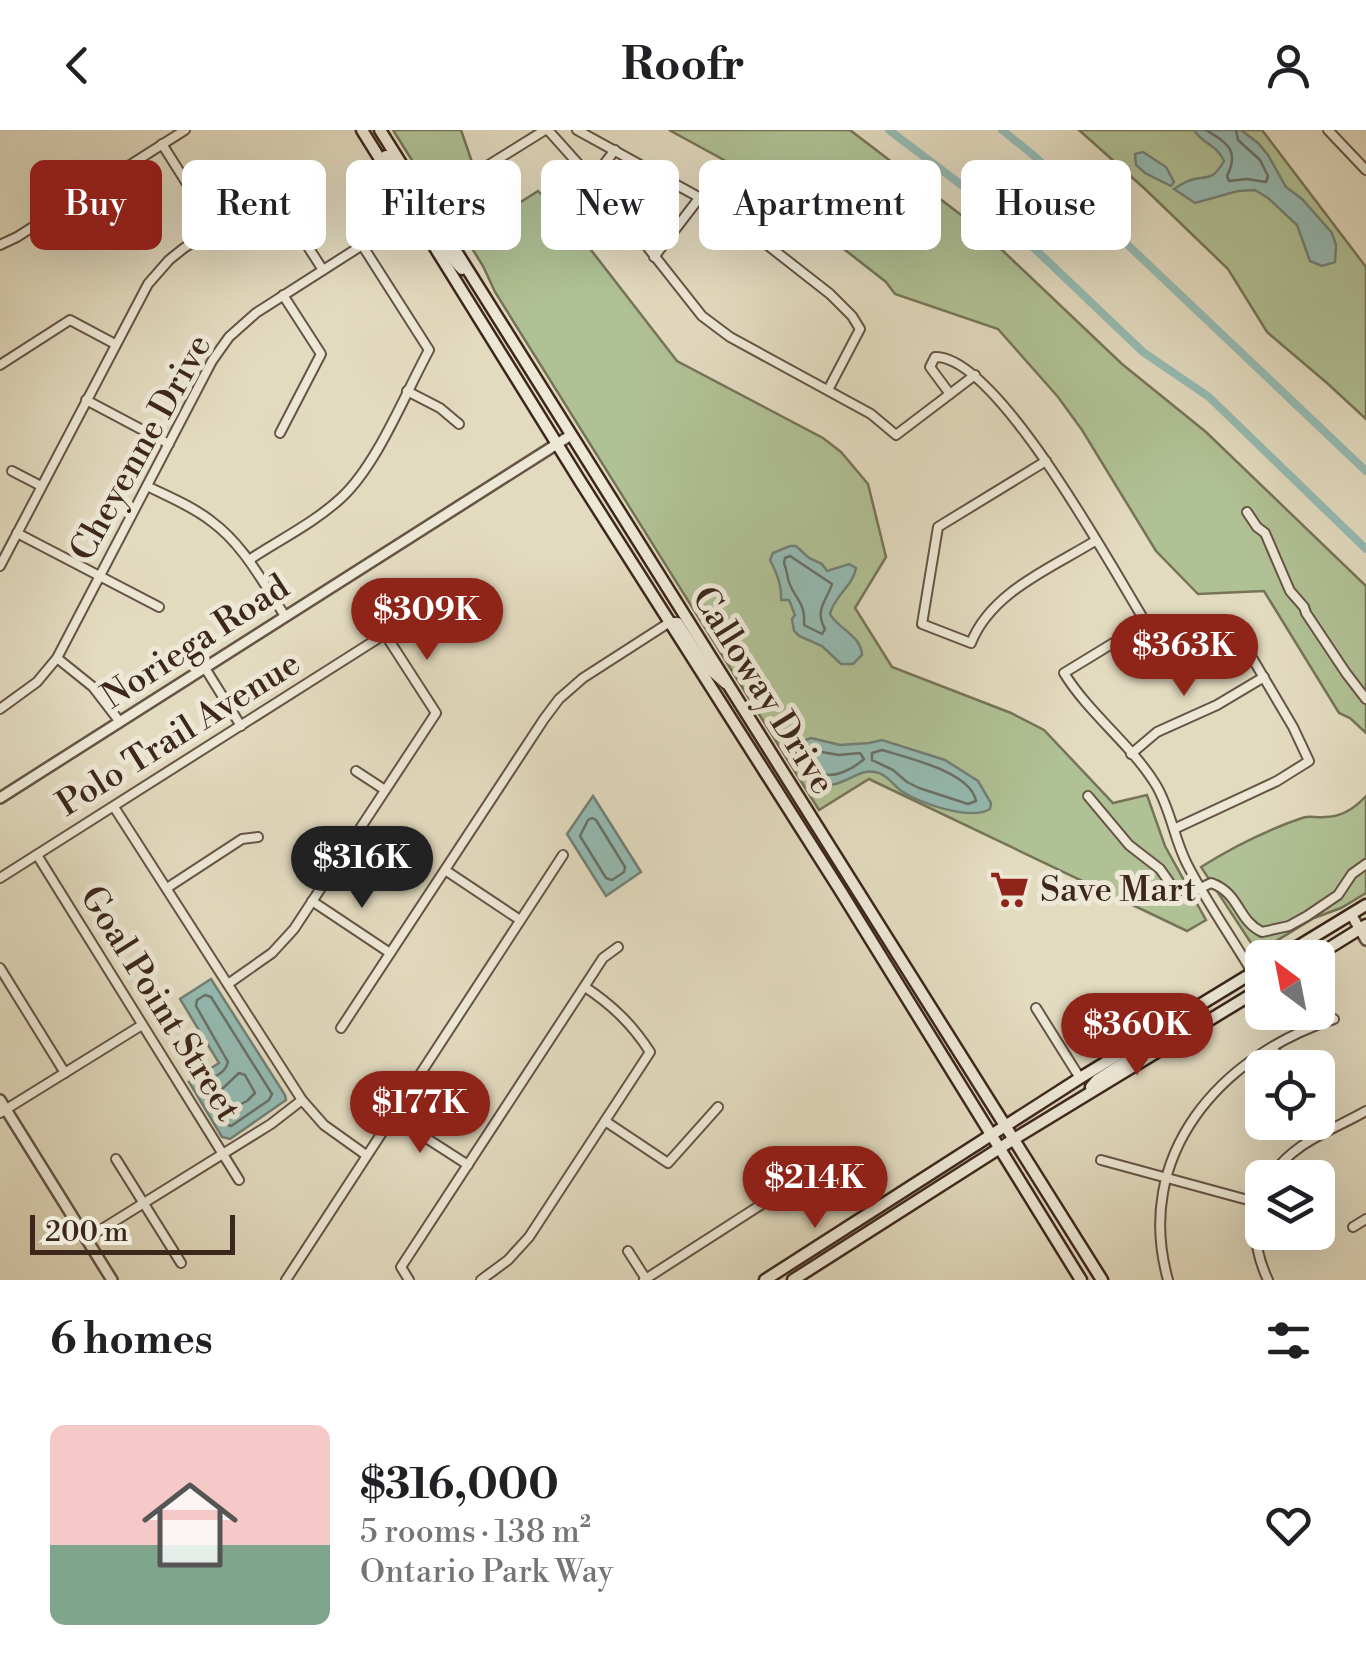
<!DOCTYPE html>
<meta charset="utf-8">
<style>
body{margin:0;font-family:"Libre Bodoni",serif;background:#f6f6f6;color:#202124;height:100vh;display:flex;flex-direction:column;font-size:38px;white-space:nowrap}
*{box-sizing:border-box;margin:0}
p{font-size:32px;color:#757577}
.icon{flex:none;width:55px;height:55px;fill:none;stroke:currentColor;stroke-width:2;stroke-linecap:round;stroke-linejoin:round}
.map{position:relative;height:1150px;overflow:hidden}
.panel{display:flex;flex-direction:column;background:#fff;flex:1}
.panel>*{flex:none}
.banner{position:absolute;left:30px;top:30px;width:1308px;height:90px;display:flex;gap:20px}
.needle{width:65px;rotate:328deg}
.buttons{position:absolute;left:1245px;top:810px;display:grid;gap:20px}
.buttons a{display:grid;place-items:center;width:90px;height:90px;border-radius:15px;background:#fff;box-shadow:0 10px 40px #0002;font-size:50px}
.scale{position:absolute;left:30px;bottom:25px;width:205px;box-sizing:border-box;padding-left:10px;border:5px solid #3d271b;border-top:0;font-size:28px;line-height:35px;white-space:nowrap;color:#3d271b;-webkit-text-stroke:8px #ede8d6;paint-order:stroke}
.price{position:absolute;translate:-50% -85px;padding:0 22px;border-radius:35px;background:#8f2418;color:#fff;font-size:32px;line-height:65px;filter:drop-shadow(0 2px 5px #0008)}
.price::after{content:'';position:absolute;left:50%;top:60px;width:30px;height:22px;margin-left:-15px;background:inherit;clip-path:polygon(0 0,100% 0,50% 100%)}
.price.active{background:#222;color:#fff}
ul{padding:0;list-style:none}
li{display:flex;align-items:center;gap:30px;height:250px;padding:0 50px}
li span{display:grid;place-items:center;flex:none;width:280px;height:200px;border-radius:15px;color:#555}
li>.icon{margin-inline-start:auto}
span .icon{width:120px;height:120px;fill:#fffc;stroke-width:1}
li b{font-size:42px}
h2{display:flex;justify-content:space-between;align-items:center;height:120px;padding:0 50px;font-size:42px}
.tag{padding:0 35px;border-radius:15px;background:#fff;box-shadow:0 10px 40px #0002;font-size:35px;line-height:90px}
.tag.active{background:#8f2418;color:#fff}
header{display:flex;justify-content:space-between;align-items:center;height:130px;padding:0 50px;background:#fff;font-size:45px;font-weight:700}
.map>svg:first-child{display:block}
.green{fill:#b0c195;stroke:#767458;stroke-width:2.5}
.water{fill:#95bbb3;stroke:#728076;stroke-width:2.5}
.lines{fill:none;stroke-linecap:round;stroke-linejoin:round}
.shore{stroke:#697167;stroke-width:2.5}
.canal{stroke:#95bbb3;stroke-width:8}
.minor-casing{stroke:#665444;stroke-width:12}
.tertiary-casing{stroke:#665444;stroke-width:14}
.secondary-casing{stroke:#3d271b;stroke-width:15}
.minor{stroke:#ede8d6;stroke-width:8}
.tertiary{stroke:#ede8d6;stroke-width:9}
.secondary{stroke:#ede8d6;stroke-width:10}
.labels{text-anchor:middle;stroke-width:10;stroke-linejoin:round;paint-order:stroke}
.street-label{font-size:35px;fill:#3d271b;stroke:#ede8d6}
.poi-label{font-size:35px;fill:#3d271b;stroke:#ede8d6;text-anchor:start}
</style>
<header><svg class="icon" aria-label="back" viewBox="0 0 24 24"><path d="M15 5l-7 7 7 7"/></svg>Roofr<svg class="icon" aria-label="person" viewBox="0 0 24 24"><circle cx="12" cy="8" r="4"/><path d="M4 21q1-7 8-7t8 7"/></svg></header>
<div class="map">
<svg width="1366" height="1150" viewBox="0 0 1366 1150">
<rect width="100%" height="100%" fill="#e3dbc0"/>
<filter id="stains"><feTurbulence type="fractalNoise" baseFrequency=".002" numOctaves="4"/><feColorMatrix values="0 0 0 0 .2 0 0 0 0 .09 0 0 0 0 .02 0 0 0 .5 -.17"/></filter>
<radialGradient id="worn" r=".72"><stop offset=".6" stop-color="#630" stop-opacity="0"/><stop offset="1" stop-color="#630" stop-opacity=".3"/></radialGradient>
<g class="green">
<path d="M393,0h68l11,32 -34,22 -13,-3z"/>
<path d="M669,0h181l132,101 140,133 84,68 160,154v147l-16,-15 -11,-5 -75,-122 -66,3 -42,-43 -74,-121 -24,-33 -60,-68 -103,-35 -9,-12 -142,-111z"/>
<path d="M1079,0h183l104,137v152l-39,-36 -60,-51 -39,-63 -83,-80z"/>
<path d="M538,61l36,37 103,133 146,77 18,14 27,32 18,73 -31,51 37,59 119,46 33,17 69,73 34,-8 18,51 41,74 -19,11 -318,-152 -50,31 -324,-518 -12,-26 -33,-53 3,-12 33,23z"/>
<path d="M1366,666v97l-25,15 -27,10 -51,31 -10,-3 -52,-79c30,-19 66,-37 101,-49 8,-3 14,0 23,-1 17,0 30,-9 41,-21z"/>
</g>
<g class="water">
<path d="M1194,0h47l17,13 10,12 18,32 16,12 30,34 4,12 -1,17 -13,4 -12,-5 -13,-36 -29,-27 -13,-8 -17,1 -43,12 -21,-14c5,-3 9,-6 14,-8 17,-7 23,3 36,-20 -8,-18 -21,-16 -30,-31z"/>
<path d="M1143,22l23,15 8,15 -3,4 -26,-13 -9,-8 -1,-11z"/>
<path d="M790,416h6l13,12 13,6 5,7 22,-7 7,4c-3,18 -22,28 -26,46 9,16 31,21 32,41l-9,9h-12l-19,-18 -23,-10 -5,-5 -2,-12 3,-4 -6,-15h-8c1,-14 -4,-27 -11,-40l3,-7z"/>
<path d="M811,608l29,7 29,-2 13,-3 63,20 33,21 13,22 -1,6c-19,12 -73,-6 -90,-19 -8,-7 -14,-16 -25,-18 -18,-5 -36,22 -61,10 -10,-6 -18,-22 -18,-33l6,-8z"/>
<path d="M593,666l48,76 -35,24 -39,-62z"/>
<path d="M211,849l74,116 1,5 -56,39 -8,-2 -33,-55 30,-19 -39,-64z"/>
</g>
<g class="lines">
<g class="shore">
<path d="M1206,0c21,13 34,20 21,46l2,5 18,-2 19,3 2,-6 -8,-16 -22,-20 -2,-10"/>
<path d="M790,426l42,28c-5,16 -18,26 -7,45l-3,5 -18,-9c2,-24 -11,-27 -16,-46 -1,-6 -2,-11 -4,-16l1,-5z"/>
<path d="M810,620l29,5 21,-2 4,6c-10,9 -33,23 -47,12 -5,-3 -7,-9 -10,-14z"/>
<path d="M882,620c26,8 89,22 94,51l-8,3 -49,-16 -12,-6 -14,-12 -21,-10v-7z"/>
<path d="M592,688l4,2 29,47 -1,5 -12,8 -6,-2 -26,-42 8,-16z"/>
<path d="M205,865l6,2 61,97 -3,6 -38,26 -5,-2 -21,-37c4,-11 20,-11 23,-25l-32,-56 1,-6z"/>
<path d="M239,943l6,2 10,18 -8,8 -14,7 -3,-2 -9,-16z"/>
</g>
<g class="canal">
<path d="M889,0l104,79 150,143 66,45 157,152"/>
<path d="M1002,0l30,24 334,317"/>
</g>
<defs>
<g id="minor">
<path d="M548,0l60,67 94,119 28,21 141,77 25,21 79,-60"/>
<path d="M577,0l147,81 106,83 22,22 8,13 -32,61"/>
<path d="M1328,0l38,40"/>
<path d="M162,14l53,84"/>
<path d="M592,50l23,-30"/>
<path d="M272,61l51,79"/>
<path d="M426,74l119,-74"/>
<path d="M0,115l17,-8 168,-107"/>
<path d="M654,127l46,-60"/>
<path d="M0,235l70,-45 45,24"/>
<path d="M407,261l33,17 19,16"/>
<path d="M950,264l-20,-27 5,-10c62,-2 178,213 211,266l-82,50c26,42 67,71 92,112 15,25 18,54 31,79 22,43 51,82 75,125"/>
<path d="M86,270l83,44"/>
<path d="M280,303l41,-79 -38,-59"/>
<path d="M1046,331l-108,66 -16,97 49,19c20,-51 80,-75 124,-102"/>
<path d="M12,341l29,15"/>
<path d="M147,356c22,11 45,20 64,35 33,24 52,62 74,95"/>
<path d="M1247,382l10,15 8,6 25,58 14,16 2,6 40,60 20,26"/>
<path d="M17,403l142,74"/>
<path d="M249,430c30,-20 65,-37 92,-62 36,-33 64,-104 88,-148l-67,-105"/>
<path d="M0,436l148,-282 21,-24 15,-12 123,-79"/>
<path d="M57,528l36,29 27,35"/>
<path d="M205,538l36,58"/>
<path d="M0,579l37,-27 20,-24 155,-297 17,-24 27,-24 158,-101"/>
<path d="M1131,624l26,-22 60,-27 47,-28"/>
<path d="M356,641l29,19"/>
<path d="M1088,666l41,49 31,24 14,20 16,4 21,-10c29,10 26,37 51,49l27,-6 18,-10 31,-21 14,-21 14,-10"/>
<path d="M114,677l188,293 22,25 42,30"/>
<path d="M1174,699l103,-48 32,-20 -16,-34 -42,-71 -17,-10"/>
<path d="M37,725l202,325"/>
<path d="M445,740l75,50"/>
<path d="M0,748l385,-244 51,79 -142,216 -22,24 -44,31"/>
<path d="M167,758l75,-49 16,-2"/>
<path d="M312,771l78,52"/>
<path d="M0,838l65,105"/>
<path d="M1036,878l44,70"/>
<path d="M341,898l203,-309 15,-20 24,-21 87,-56h8l31,48 16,14"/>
<path d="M1272,917l14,21"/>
<path d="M0,983l142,-88"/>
<path d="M1318,984l11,16"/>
<path d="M392,986l76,49"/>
<path d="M605,991l63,42 50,-56"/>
<path d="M116,1029l65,104"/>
<path d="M1101,1030l158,43"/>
<path d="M1270,1048c23,-36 61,-47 96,-67"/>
<path d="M1262,1062c-10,30 -8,59 6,88"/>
<path d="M1353,1097l13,-8"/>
<path d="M86,1109l185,-115 31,-24"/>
<path d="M628,1121l18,28"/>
<path d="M286,1150l277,-425"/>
<path d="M409,1150l-8,-13 202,-309 15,-11"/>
<path d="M481,1150l27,-20 21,-23 121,-185c-18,-28 -38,-47 -65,-65"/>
<path d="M644,1150l129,-83"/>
<path d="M1168,1150c-35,-125 52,-224 166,-261"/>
</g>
<g id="tertiary">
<path d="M0,668l571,-363"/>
<path d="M1351,784l15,26"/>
<path d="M0,970l112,180"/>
</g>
<g id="secondary">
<path d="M362,0l218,351 260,409 241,390"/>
<path d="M380,0l722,1150"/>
<path d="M386,26l26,40"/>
<path d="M414,82c23,7 30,41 48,57"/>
<path d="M1279,828l87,-53"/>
<path d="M1313,828l53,-33"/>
<path d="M1091,957l6,-7 47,-30 2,-12"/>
<path d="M765,1150l315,-202 182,-111"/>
<path d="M793,1150l221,-141 248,-151"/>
</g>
</defs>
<use href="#minor" class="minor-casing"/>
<use href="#tertiary" class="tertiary-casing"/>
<use href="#secondary" class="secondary-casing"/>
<use href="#minor" class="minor"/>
<use href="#tertiary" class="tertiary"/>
<use href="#secondary" class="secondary"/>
</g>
<defs>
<symbol id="supermarket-bare" viewBox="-9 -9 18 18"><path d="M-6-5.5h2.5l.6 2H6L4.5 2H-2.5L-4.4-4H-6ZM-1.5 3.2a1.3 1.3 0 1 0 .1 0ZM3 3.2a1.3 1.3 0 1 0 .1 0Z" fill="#8f2418" stroke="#ede8d6" stroke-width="2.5" paint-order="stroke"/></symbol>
</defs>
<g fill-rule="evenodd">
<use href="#supermarket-bare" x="982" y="732" width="55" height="55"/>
</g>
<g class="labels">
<g class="street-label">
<text transform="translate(140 317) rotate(-61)" y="12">Cheyenne Drive</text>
<text transform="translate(195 511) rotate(-33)" y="12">Noriega Road</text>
<text transform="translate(764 560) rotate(58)" y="12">Calloway Drive</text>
<text transform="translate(178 603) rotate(-32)" y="12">Polo Trail Avenue</text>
<text transform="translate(161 873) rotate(58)" y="12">Goal Point Street</text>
</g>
<g class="poi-label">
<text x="1040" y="771">Save Mart</text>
</g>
</g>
<rect width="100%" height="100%" filter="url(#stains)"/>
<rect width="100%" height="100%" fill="url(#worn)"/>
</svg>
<div class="buttons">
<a><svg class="needle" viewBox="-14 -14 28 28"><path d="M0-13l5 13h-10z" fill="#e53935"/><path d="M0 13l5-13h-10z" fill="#757577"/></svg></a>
<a><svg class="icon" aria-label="locate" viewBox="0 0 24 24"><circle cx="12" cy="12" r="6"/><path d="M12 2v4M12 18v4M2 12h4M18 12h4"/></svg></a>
<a><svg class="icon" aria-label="layers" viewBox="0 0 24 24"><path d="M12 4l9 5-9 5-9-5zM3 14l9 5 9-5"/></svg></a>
</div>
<div class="scale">200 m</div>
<b class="price" style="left:427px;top:533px">$309K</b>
<b class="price" style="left:1184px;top:569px">$363K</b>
<b class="price active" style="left:362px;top:781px">$316K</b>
<b class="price" style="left:1137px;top:948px">$360K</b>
<b class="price" style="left:420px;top:1026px">$177K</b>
<b class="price" style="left:815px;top:1101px">$214K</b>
<div class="banner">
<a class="tag active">Buy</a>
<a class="tag">Rent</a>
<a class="tag">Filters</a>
<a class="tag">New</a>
<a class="tag">Apartment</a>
<a class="tag">House</a>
</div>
</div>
<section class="panel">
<h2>6 homes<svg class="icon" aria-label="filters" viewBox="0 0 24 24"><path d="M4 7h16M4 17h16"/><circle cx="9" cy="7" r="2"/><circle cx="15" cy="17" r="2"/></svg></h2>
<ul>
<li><span style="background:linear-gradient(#f6c9c9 60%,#7fa58c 0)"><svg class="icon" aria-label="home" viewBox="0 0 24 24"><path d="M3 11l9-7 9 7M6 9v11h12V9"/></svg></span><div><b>$316,000</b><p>5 rooms · 138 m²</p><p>Ontario Park Way</p></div><svg class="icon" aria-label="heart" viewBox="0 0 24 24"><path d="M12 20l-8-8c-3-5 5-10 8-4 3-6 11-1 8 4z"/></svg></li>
</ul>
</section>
